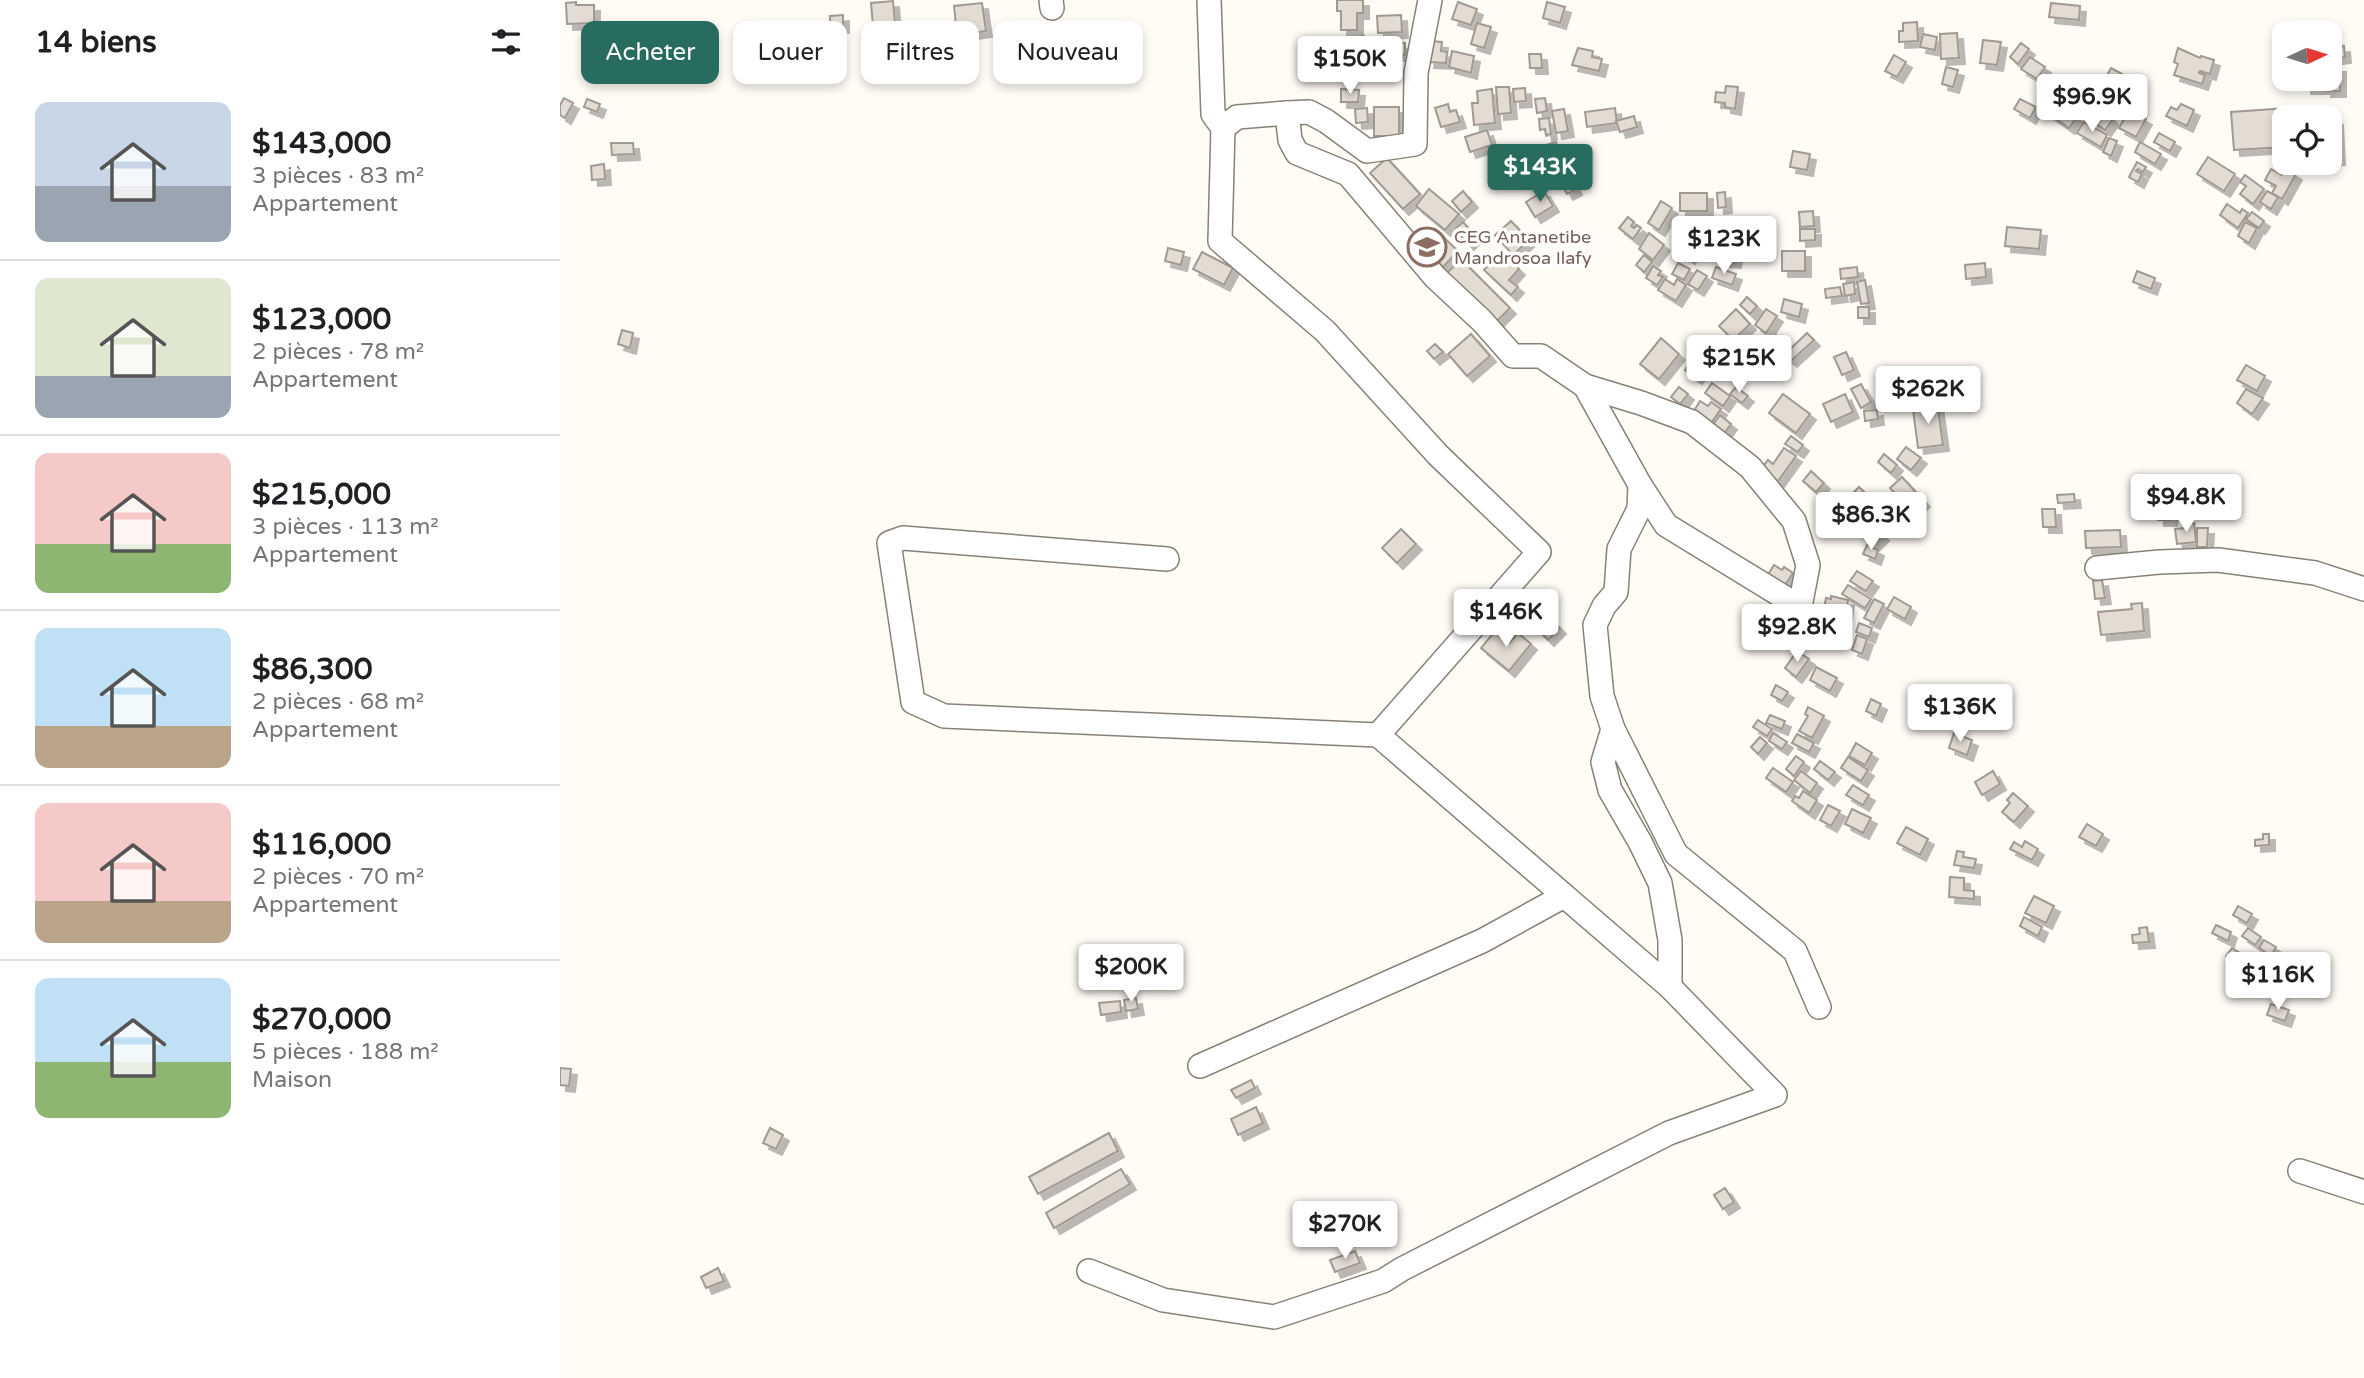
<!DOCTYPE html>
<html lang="fr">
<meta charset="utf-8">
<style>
body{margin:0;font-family:"Varela Round",sans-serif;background:#f6f6f6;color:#202124;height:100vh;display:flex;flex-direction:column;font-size:26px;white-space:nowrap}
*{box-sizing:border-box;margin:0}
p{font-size:23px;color:#757577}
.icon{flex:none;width:38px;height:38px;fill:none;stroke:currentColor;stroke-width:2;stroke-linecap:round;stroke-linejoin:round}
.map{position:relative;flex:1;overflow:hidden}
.details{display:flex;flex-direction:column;background:#fff;width:560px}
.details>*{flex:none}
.top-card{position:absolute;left:21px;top:21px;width:665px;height:63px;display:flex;gap:14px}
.needle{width:46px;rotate:86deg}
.fabs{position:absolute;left:1712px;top:21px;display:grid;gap:14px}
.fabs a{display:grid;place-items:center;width:70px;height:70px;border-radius:14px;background:#fff;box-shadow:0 4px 10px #0003;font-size:35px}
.price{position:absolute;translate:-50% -60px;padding:0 16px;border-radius:7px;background:#fff;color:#222;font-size:23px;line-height:46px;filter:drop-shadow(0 2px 4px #0008)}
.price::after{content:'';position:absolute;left:50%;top:42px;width:21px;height:16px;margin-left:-10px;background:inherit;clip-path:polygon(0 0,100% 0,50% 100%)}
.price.on{background:#276c5f;color:#fff}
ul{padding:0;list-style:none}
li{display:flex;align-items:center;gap:21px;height:175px;padding:0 35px}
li+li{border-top:2px solid #e0e0e0}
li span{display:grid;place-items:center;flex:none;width:196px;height:140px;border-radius:14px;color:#555}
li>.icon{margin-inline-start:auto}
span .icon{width:84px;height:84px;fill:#fffc;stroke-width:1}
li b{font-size:30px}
h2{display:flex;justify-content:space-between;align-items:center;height:84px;padding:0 35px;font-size:30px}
.pill{padding:0 24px;border-radius:14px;background:#fff;box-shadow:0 4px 10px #0003;font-size:24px;line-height:63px}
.pill.on{background:#276c5f;color:#fff}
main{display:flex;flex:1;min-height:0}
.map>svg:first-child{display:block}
.building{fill:#e3dcd3;stroke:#a09a91;stroke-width:2;filter:url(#shadow)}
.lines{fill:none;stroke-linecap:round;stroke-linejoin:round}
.minor-casing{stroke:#878178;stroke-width:26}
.minor{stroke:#fff;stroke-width:23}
.labels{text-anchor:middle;stroke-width:7;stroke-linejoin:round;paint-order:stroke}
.education-label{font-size:18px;fill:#785e54;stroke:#fff;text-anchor:start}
</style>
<main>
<section class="details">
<h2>14 biens<svg class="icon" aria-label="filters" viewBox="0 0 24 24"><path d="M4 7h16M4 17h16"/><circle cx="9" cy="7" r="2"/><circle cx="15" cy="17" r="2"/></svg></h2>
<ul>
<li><span style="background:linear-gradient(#c9d6e8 60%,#9aa5b1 0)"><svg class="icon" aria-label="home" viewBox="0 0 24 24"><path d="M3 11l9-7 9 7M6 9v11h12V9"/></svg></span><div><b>$143,000</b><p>3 pièces · 83 m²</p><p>Appartement</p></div></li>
<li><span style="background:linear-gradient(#dfe7d0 70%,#9aa5b1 0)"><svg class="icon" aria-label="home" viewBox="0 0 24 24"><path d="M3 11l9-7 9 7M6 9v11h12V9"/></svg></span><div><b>$123,000</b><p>2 pièces · 78 m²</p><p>Appartement</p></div></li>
<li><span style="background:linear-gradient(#f6c9c9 65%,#8fb573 0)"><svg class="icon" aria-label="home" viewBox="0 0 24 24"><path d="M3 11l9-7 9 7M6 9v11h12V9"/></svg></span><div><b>$215,000</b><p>3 pièces · 113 m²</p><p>Appartement</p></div></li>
<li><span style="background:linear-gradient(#bfe0f5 70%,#b9a48a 0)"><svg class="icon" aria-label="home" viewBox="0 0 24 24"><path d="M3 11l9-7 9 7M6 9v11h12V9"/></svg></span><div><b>$86,300</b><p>2 pièces · 68 m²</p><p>Appartement</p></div></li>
<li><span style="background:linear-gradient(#f6c9c9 70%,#b9a48a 0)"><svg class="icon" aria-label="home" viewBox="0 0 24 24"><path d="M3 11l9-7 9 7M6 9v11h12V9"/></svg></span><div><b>$116,000</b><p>2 pièces · 70 m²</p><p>Appartement</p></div></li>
<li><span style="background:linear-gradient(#bfe0f5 60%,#8fb573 0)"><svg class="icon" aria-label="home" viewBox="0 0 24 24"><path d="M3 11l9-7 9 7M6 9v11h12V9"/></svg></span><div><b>$270,000</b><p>5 pièces · 188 m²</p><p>Maison</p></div></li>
</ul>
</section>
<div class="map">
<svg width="1804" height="1378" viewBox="0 0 1804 1378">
<defs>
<filter id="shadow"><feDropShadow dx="6" dy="6" stdDeviation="0" flood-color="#0004"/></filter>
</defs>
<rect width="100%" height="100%" fill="#fffbf5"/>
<g class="building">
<path d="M777,0h26v13h-6v17h-16v-19h-4z"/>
<path d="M333,1l3,34 -22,2 -3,-34z"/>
<path d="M16,2v3h18v18l-27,1 -1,-21z"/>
<path d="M898,2l19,7 -6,16 -19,-6z"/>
<path d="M987,2l18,5 -5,16 -17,-5z"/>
<path d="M422,3l4,28 -29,4 -3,-29z"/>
<path d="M1491,3l29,3 -1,14 -30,-3z"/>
<path d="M283,15v12h-13v-11z"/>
<path d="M841,15l1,17 -24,1 -1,-17z"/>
<path d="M1357,22l1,19 -19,1v-11h4v-8z"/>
<path d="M917,23l14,4 -7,21 -13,-4z"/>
<path d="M54,29l1,23 -22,1 -4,-23z"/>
<path d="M1397,33l2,25 -18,1 -1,-25z"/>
<path d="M1363,34l14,3 -2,13 -15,-3z"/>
<path d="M804,36l2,15 -5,1 2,11 -18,2 -1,-11h-3l-2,-14z"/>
<path d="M1423,40l18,2 -4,23 -17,-2z"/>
<path d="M870,41l12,1 -1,9 6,1 -1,11 -18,-1z"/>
<rect x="830" y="43" width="15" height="12"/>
<path d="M1461,43l8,6 -11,15 -8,-7z"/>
<path d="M1784,46l1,11 -16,2v-11z"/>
<path d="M1018,48l15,3 -1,6 10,2 -3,12 -27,-6z"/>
<path d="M1618,48l22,10 1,-2 13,4 -4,14 -10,-3 -1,2 6,2 -3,9 -28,-9 4,-11 -4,-2z"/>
<path d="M892,51l22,5 -3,17 -22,-6z"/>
<path d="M969,54h12l1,14h-12z"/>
<path d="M1334,55l12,7 -9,15 -12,-6z"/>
<path d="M1470,57l15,10 -8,12 -16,-10z"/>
<path d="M1769,66h11v25h-15l1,-3h-21v-9h24z"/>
<path d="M1386,67l12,3 -5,17 -11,-3z"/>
<path d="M1551,68l11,6 -10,18 -11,-5z"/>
<path d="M1502,80l10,9 -12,14 -10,-9z"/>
<path d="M1166,86l12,1 -3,22 -10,-2v-4l-10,-1 1,-10 9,1z"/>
<path d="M936,87h13l2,26 -13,1z"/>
<path d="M965,88l1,13 -12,1 -1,-13z"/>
<path d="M781,89l18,1 -1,12h-17z"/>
<path d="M932,89l3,34 -21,2 -2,-22h6l-1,-12z"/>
<path d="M4,98l9,5 -8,15 -5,-3v-10z"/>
<path d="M985,98l2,13 -10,2 -2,-14z"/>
<path d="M27,99l13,5 -3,8 -13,-5z"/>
<path d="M1460,99l16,8 -6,11 -16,-9z"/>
<path d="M1494,100l23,17 -8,11 -23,-16z"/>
<path d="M1545,103l8,6 -5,6 5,4 -8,11 -13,-9z"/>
<path d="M888,104l2,8 6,-2 4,12 -19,5 -6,-19z"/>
<path d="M1621,104l13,6 -7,16 -21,-10 5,-9 6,3z"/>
<rect x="814" y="107" width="25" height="29"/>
<path d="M807,108l1,14 -12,1 -1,-14z"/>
<path d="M1055,108l2,15 -30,4 -2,-15z"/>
<path d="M1728,108l1,9h-5v30l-50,3 -3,-38z"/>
<path d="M1004,109l4,22 -12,2 -4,-22z"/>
<path d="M1569,110l17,9 -10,18 -17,-9z"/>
<path d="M1074,116l3,11 -17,5 -4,-11z"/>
<path d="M989,118l2,16 -5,1 -1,-6 -5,1 -1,-11z"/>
<path d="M1777,119l2,40 -10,1v-40z"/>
<path d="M1524,122l23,13 -6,12 -24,-14z"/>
<path d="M927,130l5,15 -22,7 -5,-15z"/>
<path d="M1599,133l16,9 -5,9 -16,-9z"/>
<path d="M1549,138l8,3 -6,15 -8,-4z"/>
<path d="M996,142l3,10 -13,4 -3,-10z"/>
<path d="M1580,142l21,12 -6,10 -20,-12z"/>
<path d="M51,143h22l1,11 -22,1z"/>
<path d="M1233,151l17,3 -3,16 -17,-3z"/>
<path d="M1000,154l7,20 -10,3 -4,-14 -4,1 -2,-6z"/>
<path d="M1648,157l27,17 -11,17 -27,-17z"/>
<path d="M827,158l33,36 -17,15 -33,-36z"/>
<path d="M1577,162l9,5 -3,5 -5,-3 -2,2 6,3 -4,8 -9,-5z"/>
<path d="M44,164l1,15 -13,1 -1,-14z"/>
<path d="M1726,168l10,6 -14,25 -10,-6 4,-7 -11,-6 6,-11 11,6z"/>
<path d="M1685,175l19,14 -11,15 -13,-10 6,-8 -6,-4z"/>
<path d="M1010,178l6,11 -9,5 -6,-11z"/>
<path d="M869,189l30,25 -14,16 -29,-24z"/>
<path d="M903,191l9,11 -11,10 -9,-11z"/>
<path d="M984,191l9,15 -18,11 -9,-15z"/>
<path d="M1707,191l11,6 -7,12 -11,-7z"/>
<path d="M1165,192l1,15 -8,1 -1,-15z"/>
<rect x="1120" y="193" width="27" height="18"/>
<path d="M1101,201l11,7 -13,22 -11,-7z"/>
<path d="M1667,204l13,9 2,-4 6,4 -10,15 -18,-13z"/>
<path d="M1253,211l1,15 -14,1 -1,-15z"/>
<path d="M1692,212l12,9 -5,7 -13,-9z"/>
<path d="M1068,217l6,5 -3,4 3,2 3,-3 4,3 -8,11 -14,-11z"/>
<path d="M951,221l18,19 -16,15 -18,-20z"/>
<path d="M903,222l13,14 -8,8 -13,-15z"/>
<path d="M1685,222l12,6 -8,15 -11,-7z"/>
<path d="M1447,227l34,3 -2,19 -34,-3z"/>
<path d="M875,229l23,22 -15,16 -23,-22z"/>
<path d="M1240,229h15v11l-15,1z"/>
<path d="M1167,231l12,2 -4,29 -11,-1z"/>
<path d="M1089,233l15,12 -11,15 -14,-11z"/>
<path d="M1124,235l13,8 -8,15 -10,-6 5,-8 -4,-2z"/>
<path d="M608,248l16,4 -3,13 -16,-4z"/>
<path d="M940,251l19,18 -10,11 9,7 -7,8 -27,-25z"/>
<rect x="1222" y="251" width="23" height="20"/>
<path d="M642,252l31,16 -9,17 -31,-16z"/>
<path d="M1084,255l8,7 -8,10 -8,-7z"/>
<path d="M901,259l49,49 -17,17 -48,-50z"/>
<path d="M1118,263l12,6 -6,11 -12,-6z"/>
<path d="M1425,263l1,14 -20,2 -1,-14z"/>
<path d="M1093,266l8,5 -3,4 5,2 -6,8 -11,-7z"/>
<path d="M1156,267l20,7 -4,11 -20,-7z"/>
<path d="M1297,267l1,10 -17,2 -1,-10z"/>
<path d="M1137,270l10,6 -9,14 -10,-6z"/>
<path d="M1577,271l18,7 -4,11 -18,-7z"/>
<path d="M1105,279l9,6 3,-6 9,6 -10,16 -18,-11z"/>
<path d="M1305,280l4,23 -8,1 -4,-22z"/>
<path d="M1294,282l1,12 -10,2 -2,-12z"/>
<path d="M1280,287l2,9 -16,2 -1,-9z"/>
<path d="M1187,297l10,9 -7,8 -10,-9z"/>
<path d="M1224,299l18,5 -3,13 -18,-5z"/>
<rect x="1298" y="307" width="11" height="11"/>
<path d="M1176,309l14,15 -17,16 -14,-14z"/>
<path d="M1206,309l11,7 -11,17 -11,-8z"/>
<path d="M62,330l11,3 -3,15 -12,-4z"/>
<path d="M1247,333l7,7 -23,21 -7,-6z"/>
<path d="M911,334l19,22 -23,20 -19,-22z"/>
<path d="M1216,335l10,9 -12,14 -11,-10z"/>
<path d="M1141,337l16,11 -12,18 -16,-11z"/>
<path d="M1101,338l18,16 -20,25 -19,-15z"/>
<path d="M875,344l8,8 -9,7 -7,-8z"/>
<path d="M1286,352l8,18 -12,5 -8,-18z"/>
<path d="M1159,354l11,8 -10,12 -10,-8z"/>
<path d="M1131,361l11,9 -6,8 -11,-8z"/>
<path d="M1686,365l19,11 -8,15 -20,-11z"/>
<path d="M1152,383l18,13 -7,10 -18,-13z"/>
<path d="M1301,384l10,18 -10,6 -10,-19z"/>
<path d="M1119,387l9,7 -8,10 -9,-7z"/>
<path d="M1176,387l12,9 -6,7 -12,-9z"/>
<path d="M1686,389l17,9 -11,16 -15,-11z"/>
<path d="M1223,394l27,20 -14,19 -27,-20z"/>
<path d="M1285,394l8,18 -22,10 -8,-18z"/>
<path d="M1140,401l8,5 3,-4 10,7 -10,14 -17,-12z"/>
<path d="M1377,402l6,43 -25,3 -5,-39 13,-2v-4z"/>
<path d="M1317,410l1,9 -13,2 -1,-10z"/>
<path d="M1160,415l11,9 -8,11 -11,-9z"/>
<path d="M1231,436l12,9 -5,7 -13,-8z"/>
<path d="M1346,447l15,11 -10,12 -14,-11z"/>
<path d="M1224,448l12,8 -18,25 -17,-12 7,-9 5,4z"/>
<path d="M1324,454l13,11 -6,8 -13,-11z"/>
<path d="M1251,471l13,12 -8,9 -13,-11z"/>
<path d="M1342,477l22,24 -12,11 -22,-24z"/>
<path d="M1299,487l18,17 -10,10 -18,-17z"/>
<path d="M1514,494l1,8 -17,1 -1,-8z"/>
<path d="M1625,497l2,15 -14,2 -2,-15z"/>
<path d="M1597,500h14v20h-13z"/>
<path d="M1482,509h13l1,18h-13z"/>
<path d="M1310,520l13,15 -10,10 -13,-16z"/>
<path d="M1634,523l2,19 -19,2 -2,-15 10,-1v-4z"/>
<path d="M1637,528h11l-1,19h-10z"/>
<path d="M841,529l15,15 -19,19 -15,-15z"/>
<path d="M1560,530l1,17 -35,1 -1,-17z"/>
<path d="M1307,545l11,5 -3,9 -12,-5z"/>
<path d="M1214,565l8,5 2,-3 9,6 -10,15 -17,-10z"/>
<path d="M1297,571l16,10 -7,10 -16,-10z"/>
<path d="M1542,580l3,18 -10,1 -2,-18z"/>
<path d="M1288,585l23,14 -6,9 -23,-14z"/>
<path d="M1271,596l17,4 -2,13 -22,-5 2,-10 5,1z"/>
<path d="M1334,597l17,10 -6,12 -18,-10z"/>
<path d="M1314,599l10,5 -10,19 -10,-5z"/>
<path d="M1582,603l2,28 -43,4 -3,-23 34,-3 -1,-5z"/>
<path d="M1262,617l18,7 -4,11 -18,-7z"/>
<path d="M993,621l7,7 -12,12 -7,-7z"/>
<path d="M1299,623l13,5 -3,9 -13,-5z"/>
<path d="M936,630l14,12 8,-9 13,11 -22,27 -28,-23z"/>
<path d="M1297,635l10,4 -5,15 -10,-4z"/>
<path d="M1237,651l12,8 -13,18 -11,-9z"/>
<path d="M1256,667l21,11 -7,13 -20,-11z"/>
<path d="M1216,685l12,7 -6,9 -11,-6z"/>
<path d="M1311,699l10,5 -5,12 -10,-5z"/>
<path d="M1248,707l16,9 -12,22 -13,-7 9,-15 -3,-2z"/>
<path d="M1210,715l15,6 -3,8 -16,-6z"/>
<path d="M1198,720l14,9 -5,7 -14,-9z"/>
<path d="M1213,733l14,9 -5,7 -13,-8z"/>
<path d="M1394,733l18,7 -5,15 -18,-7z"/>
<path d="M1237,734l17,9 -5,9 -17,-9z"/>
<path d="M1200,737l7,6 -9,11 -7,-7z"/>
<path d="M1296,743l16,10 -7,12 -16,-9z"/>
<path d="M1236,756l8,6 -10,14 -8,-7z"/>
<path d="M1288,757l20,13 -7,11 -20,-13z"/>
<path d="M1260,761l15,11 -7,8 -14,-11z"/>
<path d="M1213,768l20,14 -7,10 -20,-14z"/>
<path d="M1241,771l16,12 -7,10 -16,-13z"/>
<path d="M1433,771l7,13 -18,11 -7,-13z"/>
<path d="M1293,785l16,10 -6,10 -17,-10z"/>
<path d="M1243,791l14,9 -8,13 -17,-12 3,-5 4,2z"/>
<path d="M1453,793l15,13 -14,16 -12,-10 8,-9 -3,-3z"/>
<path d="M1268,805l12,6 -9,15 -11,-6z"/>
<path d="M1292,809l19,9 -8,15 -18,-9z"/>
<path d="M1527,824l16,10 -7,12 -17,-9z"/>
<path d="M1346,827l22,12 -8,16 -23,-12z"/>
<path d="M1703,834h6v11l-14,1v-6l8,-1z"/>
<path d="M1465,841l13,8 -6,11 -22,-11 4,-7 8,5z"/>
<path d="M1397,851l7,1 -1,5 13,2 -2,9 -20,-3z"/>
<path d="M1390,877l14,1v12l10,1v8l-25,-2z"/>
<path d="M1474,896l20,10 -8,17 -21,-10z"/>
<path d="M1678,906l14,8 -5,9 -14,-8z"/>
<path d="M1464,917l18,10 -4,9 -18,-10z"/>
<path d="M1656,925l15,7 -3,9 -16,-8z"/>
<path d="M1587,927l2,15 -16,1 -1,-8 8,-1 -1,-6z"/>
<path d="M1688,928l13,9 -6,8 -13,-9z"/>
<path d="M1704,940l12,7 -5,9 -12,-8z"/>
<path d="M1672,948l14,9 -6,9 -14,-10z"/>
<path d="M1716,954l15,8 -4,9 -16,-8z"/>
<path d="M1694,961l13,8 -5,8 -13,-8z"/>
<path d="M576,998l2,11 -12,2 -2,-11z"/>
<path d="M560,1001l1,11 -20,3 -2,-12z"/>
<path d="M1711,1004l18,6 -4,11 -18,-6z"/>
<path d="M0,1068l11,1 -2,17 -9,-1z"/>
<path d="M691,1080l4,8 -19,10 -5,-8z"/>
<path d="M696,1107l7,16 -25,12 -7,-16z"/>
<path d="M210,1128l13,7 -7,14 -13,-6z"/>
<path d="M549,1133l9,18 -80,43 -9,-17z"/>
<path d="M561,1169l9,15 -76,44 -8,-15z"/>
<path d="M1165,1188l9,14 -11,7 -9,-14z"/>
<path d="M795,1251l5,12 -25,9 -5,-12z"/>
<path d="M158,1268l6,13 -18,7 -5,-11z"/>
</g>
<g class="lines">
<defs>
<g id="minor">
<path d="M491,0l1,8"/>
<path d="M649,0l4,114 10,14 14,-11 50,-4 3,27 7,13 51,21 87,103 47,44 31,35h28l44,30 55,99 -1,24 -20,40 -3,43 -12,14 -9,19 7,71 11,33 -10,33 7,28 30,52 20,41 10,57v47"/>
<path d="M727,113l22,-1 17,9 41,30 48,-7 1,-71 14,-73"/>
<path d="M1025,386l56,17 51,19 58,45 44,54 14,44 -8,42 -134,-82 -26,-40"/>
<path d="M607,559l-264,-21 -14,5 24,159 31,14 434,19"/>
<path d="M1537,568l62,-6 59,-2 97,13 49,16"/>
<path d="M1053,729l63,125 119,97 24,56"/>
<path d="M640,1066l282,-125 82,-45"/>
<path d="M1740,1171l64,21"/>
<path d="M529,1271l74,29 111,17 109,-36 19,-12 267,-136 106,-38 -105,-108 -292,-252 161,-183 -101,-97 -113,-124 -105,-90 3,-113"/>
</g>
</defs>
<use href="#minor" class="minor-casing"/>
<use href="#minor" class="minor"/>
</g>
<defs>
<symbol id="school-ring" viewBox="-11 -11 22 22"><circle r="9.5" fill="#fff" stroke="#8d6e63" stroke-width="1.5"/><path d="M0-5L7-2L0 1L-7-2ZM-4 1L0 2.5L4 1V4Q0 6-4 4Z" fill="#8d6e63"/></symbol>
</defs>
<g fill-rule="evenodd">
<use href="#school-ring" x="845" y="225" width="44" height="44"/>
</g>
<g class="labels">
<g class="education-label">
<text x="894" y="243">CEG Antanetibe<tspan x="894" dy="21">Mandrosoa Ilafy</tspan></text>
</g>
</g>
</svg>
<div class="fabs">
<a><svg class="needle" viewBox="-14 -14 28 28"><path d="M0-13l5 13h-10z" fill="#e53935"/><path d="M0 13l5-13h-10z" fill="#757577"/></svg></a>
<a><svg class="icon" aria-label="locate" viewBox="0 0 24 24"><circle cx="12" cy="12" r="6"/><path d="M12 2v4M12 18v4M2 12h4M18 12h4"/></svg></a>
</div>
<b class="price" style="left:790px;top:96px">$150K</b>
<b class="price" style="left:1532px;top:134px">$96.9K</b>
<b class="price on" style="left:980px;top:204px">$143K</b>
<b class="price" style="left:1164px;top:276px">$123K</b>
<b class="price" style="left:1179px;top:395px">$215K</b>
<b class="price" style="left:1368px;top:426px">$262K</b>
<b class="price" style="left:1626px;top:534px">$94.8K</b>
<b class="price" style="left:1311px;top:552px">$86.3K</b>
<b class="price" style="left:946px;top:649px">$146K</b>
<b class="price" style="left:1237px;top:664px">$92.8K</b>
<b class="price" style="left:1400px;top:744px">$136K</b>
<b class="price" style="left:571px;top:1004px">$200K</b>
<b class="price" style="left:1718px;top:1012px">$116K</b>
<b class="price" style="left:785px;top:1261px">$270K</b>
<div class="top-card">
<a class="pill on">Acheter</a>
<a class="pill">Louer</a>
<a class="pill">Filtres</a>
<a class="pill">Nouveau</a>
</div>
</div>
</main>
